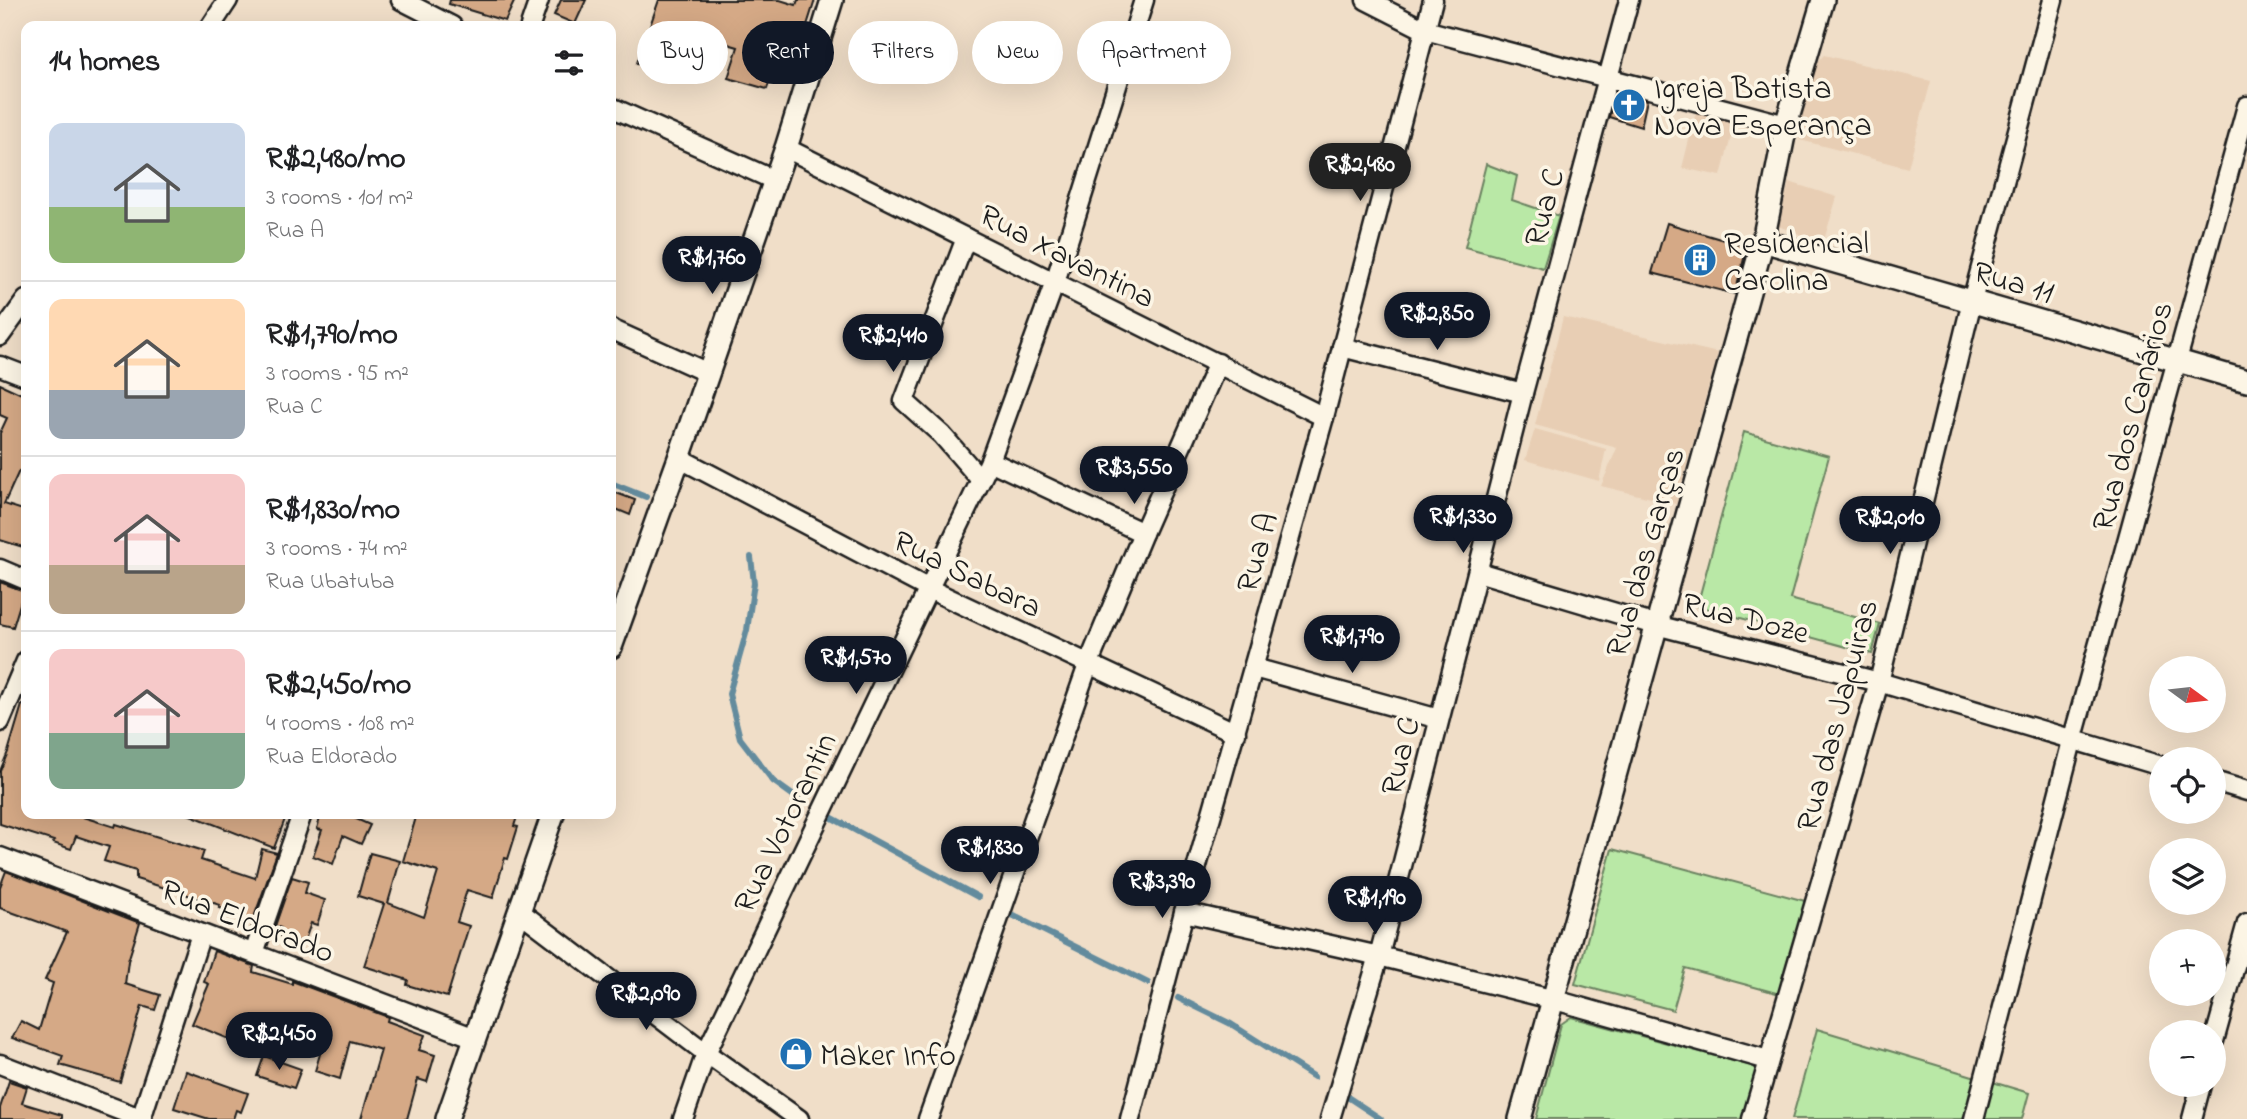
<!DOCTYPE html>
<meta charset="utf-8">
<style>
body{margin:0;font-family:"Indie Flower",sans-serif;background:#f2f2f2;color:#202124;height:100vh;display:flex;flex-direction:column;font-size:26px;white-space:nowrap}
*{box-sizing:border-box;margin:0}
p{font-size:23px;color:#757577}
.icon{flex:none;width:38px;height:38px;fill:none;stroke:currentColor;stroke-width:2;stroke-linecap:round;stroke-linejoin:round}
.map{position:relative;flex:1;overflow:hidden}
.side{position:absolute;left:21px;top:21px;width:595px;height:798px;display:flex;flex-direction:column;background:#fff;border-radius:14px;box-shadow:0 7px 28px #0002}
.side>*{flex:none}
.guide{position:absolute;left:637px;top:21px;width:665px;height:63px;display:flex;gap:14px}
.needle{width:46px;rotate:105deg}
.tools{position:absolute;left:2149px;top:656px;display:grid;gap:14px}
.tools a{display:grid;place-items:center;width:77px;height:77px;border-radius:50%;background:#fff;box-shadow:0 7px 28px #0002;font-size:35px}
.price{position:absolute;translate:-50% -60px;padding:0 16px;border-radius:24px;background:#111827;color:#fff;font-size:23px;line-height:46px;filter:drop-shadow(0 2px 4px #0008)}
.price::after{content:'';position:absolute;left:50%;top:42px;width:21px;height:16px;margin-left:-10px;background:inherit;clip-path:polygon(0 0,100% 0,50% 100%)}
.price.on{background:#222;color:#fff}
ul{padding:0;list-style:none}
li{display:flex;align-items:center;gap:21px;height:175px;padding:0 28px}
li+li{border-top:2px solid #e0e0e0}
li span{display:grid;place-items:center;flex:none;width:196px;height:140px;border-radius:14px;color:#555}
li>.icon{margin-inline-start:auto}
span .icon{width:84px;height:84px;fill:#fffc;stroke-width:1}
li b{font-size:30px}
h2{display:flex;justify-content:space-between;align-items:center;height:84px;padding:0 28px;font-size:30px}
.pill{padding:0 24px;border-radius:32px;background:#fff;box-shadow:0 7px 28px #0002;font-size:24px;line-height:63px}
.pill.on{background:#111827;color:#fff}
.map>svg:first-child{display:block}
.built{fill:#e8ceb4}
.green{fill:#b9e8a6;stroke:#6a8261;stroke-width:2}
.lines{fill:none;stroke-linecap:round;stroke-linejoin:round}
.stream{stroke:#638b9d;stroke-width:6}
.building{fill:#d5a986;stroke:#1c1c1c;stroke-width:2}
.minor-casing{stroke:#1c1c1c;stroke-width:23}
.tertiary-casing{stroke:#1c1c1c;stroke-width:26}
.minor{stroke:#fcf5e5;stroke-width:18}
.tertiary{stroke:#fcf5e5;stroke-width:21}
.labels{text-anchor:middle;stroke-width:7;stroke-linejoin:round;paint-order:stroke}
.poi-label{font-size:32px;fill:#1c1c1c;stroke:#fcf5e5;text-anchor:start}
.street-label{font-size:32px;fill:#1c1c1c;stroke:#fcf5e5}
</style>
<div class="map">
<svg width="2247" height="1119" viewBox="0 0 2247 1119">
<rect width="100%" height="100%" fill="#f0dec8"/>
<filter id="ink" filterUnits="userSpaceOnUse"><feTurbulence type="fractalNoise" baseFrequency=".0143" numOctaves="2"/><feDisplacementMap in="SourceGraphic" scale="14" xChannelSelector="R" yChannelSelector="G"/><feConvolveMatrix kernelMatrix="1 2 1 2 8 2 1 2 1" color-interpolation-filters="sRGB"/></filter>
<g filter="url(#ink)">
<g class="built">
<path d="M1824,55l107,26 -23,87 -108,-28 -2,-13 3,-32 14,-30z"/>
<path d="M1697,108l39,9 -15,59 -39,-8z"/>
<path d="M1789,182l48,15 -14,46 -45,-17z"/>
<path d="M1563,317l155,36 -42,151 -75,-18 16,-38 -82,-23z"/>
<path d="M1535,429l71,20 -7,32 -74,-21z"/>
</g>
<g class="green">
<path d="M1486,164l31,12 -5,24 47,16 -16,52 -78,-21z"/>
<path d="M1744,432l85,24 -39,143 90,25 -8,30 -175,-48z"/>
<path d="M1612,849l193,52 -25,93 -95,-26 -12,42 -98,-26z"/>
<path d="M1571,1017l181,49 6,4 -11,49h-211l25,-95z"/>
<path d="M1817,1029l212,64 -7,26h-230z"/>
</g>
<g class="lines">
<g class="stream">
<path d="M611,483l35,14"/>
<path d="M751,557l3,26 -7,47 -18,64 11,44 33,43 25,18"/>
<path d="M827,815l151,82"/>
<path d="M1008,913l140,70"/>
<path d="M1178,998l53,26 83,53"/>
<path d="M1343,1094l38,25"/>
</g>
</g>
<g class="building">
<path d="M450,0h65l-10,21 -56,-17z"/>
<path d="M561,0h25l-11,24 -21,-9z"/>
<path d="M659,0h121l16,5 2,-5h17l-12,38 -15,-5 -5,16 -3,-1 -13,41 -39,-11 10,-31 -41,-12 -14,40 -46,-12z"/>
<path d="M1616,92l31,8 -6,27 -32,-10z"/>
<path d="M1667,223l80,24 -12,47 -83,-21z"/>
<path d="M0,384l26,12v77l-7,-2 -15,33 22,7v37l-26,-8v-107l7,-15 -7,-3z"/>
<path d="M611,491l24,9 -5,15 -19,-8z"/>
<path d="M0,582l24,9 -11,36 -13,-3z"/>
<path d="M22,705h4v109h58l-1,3 32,10 1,-3 88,27 -3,9 54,18 7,-29 15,4 -24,67 -29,-8 1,-3 -6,-1 1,-3 -84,-26v-8l-32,-10 5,-14 -33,-11 -5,13 -18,-6 1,-2 -54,-17v-53l8,-19z"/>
<path d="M188,814h84l13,5 -11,29z"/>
<path d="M321,814h24l25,11 -9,19 -18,-8 -10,28 -20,-8 9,-26 -5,-1z"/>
<path d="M417,814h101l-4,12 4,1 -10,32 -3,-1 -12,40 -26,-8 -10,32 12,4 -22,71 -40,-12 1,-5 -44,-14 20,-62 -26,-8 12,-43 30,8 -12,42 36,14 14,-45 -35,-11z"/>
<path d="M6,871l134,52 -12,38 -3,23 35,11 -5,15 -13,-4 -22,76 -60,-17 3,-9 -51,-18 9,-17 18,9 14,-47 -8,-3 22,-48 -67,-24v-21z"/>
<path d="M292,877l16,5 -3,11 20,7 -8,25 -6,-2 -7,20 -26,-8 3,-7 -6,-2z"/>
<path d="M214,951l40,15 -1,6 39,12v-3l96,36 -1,4 38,14 -6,15 16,5 -8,27 -9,-3 -11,40h-46l20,-69 -31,-9 -10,38 -25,-8 10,-34 -48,-14 -11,31 -74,-30 17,-40 -5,-2z"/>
<path d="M264,1056l37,13 -7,19 -37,-12z"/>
<path d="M186,1071l62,22 -7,19 -5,-2 -3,9h-24l-35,-11z"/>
<path d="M9,1081l18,6 -5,16 40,12v4h-62v-11z"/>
</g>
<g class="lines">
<defs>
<g id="minor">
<path d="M401,0l51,26"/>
<path d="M1366,0l59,30 361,95"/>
<path d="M211,26l17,-26"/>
<path d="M530,26l9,-26"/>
<path d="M611,107l163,73"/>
<path d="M786,148l538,269"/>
<path d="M966,238l-62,163 38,34 39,45"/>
<path d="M611,329l97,44"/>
<path d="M0,336l26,-36"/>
<path d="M1342,347l181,46"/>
<path d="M0,366l26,10"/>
<path d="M679,458l250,131 307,144"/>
<path d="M990,461l153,72"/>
<path d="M0,569l26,11"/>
<path d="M1478,572l178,53 223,57 282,84"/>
<path d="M1254,668l185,51"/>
<path d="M0,722l26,-61"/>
<path d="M2214,781l33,10"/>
<path d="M0,857l475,181"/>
<path d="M519,911l187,142 93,66"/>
<path d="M1184,912l195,44 176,44 213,60"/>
<path d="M254,953l48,-139"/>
<path d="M2214,1041l33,-118"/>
<path d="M0,1064l142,55"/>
<path d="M141,1119l60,-185"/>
<path d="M683,1119l23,-66 284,-592 65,-179 89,-282"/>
<path d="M928,1119l160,-454 55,-132 75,-170"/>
<path d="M1130,1119l54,-207 140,-495 109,-417"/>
<path d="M1330,1119l49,-163 144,-563 106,-393"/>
<path d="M1752,1119l127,-437 93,-381 81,-301"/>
<path d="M1974,1119l98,-378 175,-635"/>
<path d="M2192,1119l9,-34"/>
</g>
<g id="tertiary">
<path d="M1763,241l484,140"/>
<path d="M611,647l68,-189 107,-310 46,-148"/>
<path d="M447,1119l106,-305"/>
<path d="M1520,1119l243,-878 23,-116 37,-125"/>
</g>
</defs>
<use href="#minor" class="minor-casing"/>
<use href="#tertiary" class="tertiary-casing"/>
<use href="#minor" class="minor"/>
<use href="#tertiary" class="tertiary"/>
</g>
</g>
<defs>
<symbol id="church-disc" viewBox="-11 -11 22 22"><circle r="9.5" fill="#1f6fb2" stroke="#fcf5e5"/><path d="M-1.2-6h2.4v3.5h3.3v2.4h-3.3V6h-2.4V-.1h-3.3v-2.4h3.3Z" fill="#fff"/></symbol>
<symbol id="building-disc" viewBox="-11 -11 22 22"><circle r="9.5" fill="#1f6fb2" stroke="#fcf5e5"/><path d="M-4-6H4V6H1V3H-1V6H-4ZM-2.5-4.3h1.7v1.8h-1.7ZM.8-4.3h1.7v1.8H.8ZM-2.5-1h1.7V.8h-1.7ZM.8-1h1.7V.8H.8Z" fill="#fff"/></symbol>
<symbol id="shop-disc" viewBox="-11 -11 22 22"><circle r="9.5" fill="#1f6fb2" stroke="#fcf5e5"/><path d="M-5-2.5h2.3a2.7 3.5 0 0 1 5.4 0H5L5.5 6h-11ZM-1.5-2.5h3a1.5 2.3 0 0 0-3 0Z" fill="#fff"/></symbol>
</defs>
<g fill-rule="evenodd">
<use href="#church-disc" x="1610" y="86" width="38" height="38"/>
<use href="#building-disc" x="1681" y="241" width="38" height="38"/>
<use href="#shop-disc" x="777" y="1035" width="38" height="38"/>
</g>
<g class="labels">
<g class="poi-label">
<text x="1654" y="98">Igreja Batista<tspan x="1654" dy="37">Nova Esperança</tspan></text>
<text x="1724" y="253">Residencial<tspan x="1724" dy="37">Carolina</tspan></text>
<text x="820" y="1065">Maker Info</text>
</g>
<g class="street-label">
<text transform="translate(1543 207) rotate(-75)" y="11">Rua C</text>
<text transform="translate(1068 255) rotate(27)" y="11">Rua Xavantina</text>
<text transform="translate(2014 281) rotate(16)" y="11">Rua 11</text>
<text transform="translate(2131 416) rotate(-75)" y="11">Rua dos Canários</text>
<text transform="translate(1256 552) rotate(-74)" y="11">Rua A</text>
<text transform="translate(1644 552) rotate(-74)" y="11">Rua das Garças</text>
<text transform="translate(968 573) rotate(26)" y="11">Rua Sabara</text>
<text transform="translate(1746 617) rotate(14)" y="11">Rua Doze</text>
<text transform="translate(1836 715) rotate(-75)" y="11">Rua das Japuiras</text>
<text transform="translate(1399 756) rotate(-76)" y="11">Rua C</text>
<text transform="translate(784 822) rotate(-64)" y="11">Rua Votorantin</text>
<text transform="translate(248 920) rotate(21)" y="11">Rua Eldorado</text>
</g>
</g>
</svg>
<div class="tools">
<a><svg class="needle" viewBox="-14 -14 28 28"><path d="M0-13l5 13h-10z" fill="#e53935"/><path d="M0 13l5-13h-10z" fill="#757577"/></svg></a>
<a><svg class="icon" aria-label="locate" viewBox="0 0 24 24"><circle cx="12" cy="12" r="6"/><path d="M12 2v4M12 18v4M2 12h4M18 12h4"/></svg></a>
<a><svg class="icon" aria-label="layers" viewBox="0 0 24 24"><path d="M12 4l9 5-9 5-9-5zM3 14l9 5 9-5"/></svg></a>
<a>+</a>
<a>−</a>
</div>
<b class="price on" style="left:1360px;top:203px">R$2,480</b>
<b class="price" style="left:712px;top:296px">R$1,760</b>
<b class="price" style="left:1437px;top:352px">R$2,850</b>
<b class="price" style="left:893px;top:374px">R$2,410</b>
<b class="price" style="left:1134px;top:506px">R$3,550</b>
<b class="price" style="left:1463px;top:555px">R$1,330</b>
<b class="price" style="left:1890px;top:556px">R$2,010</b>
<b class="price" style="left:1352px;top:675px">R$1,790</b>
<b class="price" style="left:856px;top:696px">R$1,570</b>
<b class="price" style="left:990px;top:886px">R$1,830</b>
<b class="price" style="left:1162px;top:920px">R$3,390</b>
<b class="price" style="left:1375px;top:936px">R$1,190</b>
<b class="price" style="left:646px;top:1032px">R$2,090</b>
<b class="price" style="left:279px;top:1072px">R$2,450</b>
<div class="guide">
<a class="pill">Buy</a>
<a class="pill on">Rent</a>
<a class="pill">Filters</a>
<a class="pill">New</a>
<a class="pill">Apartment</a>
</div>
<section class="side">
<h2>14 homes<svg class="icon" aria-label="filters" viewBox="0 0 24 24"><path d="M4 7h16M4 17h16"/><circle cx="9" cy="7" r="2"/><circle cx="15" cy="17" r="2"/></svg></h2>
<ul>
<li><span style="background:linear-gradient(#c9d6e8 60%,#8fb573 0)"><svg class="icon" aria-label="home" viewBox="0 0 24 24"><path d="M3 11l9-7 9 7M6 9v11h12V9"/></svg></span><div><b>R$2,480/mo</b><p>3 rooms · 101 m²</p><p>Rua A</p></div></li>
<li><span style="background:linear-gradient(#ffd9b3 65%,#9aa5b1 0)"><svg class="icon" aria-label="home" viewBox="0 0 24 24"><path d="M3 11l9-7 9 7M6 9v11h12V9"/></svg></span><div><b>R$1,790/mo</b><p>3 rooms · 95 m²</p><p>Rua C</p></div></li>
<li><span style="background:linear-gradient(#f6c9c9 65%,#b9a48a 0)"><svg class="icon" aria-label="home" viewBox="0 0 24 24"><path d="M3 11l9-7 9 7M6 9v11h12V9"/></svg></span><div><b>R$1,830/mo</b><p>3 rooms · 74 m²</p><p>Rua Ubatuba</p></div></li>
<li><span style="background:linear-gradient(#f6c9c9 60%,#7fa58c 0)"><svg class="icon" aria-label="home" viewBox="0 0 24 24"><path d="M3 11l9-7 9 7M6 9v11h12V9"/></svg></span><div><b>R$2,450/mo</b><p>4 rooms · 108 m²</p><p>Rua Eldorado</p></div></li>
</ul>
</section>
</div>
